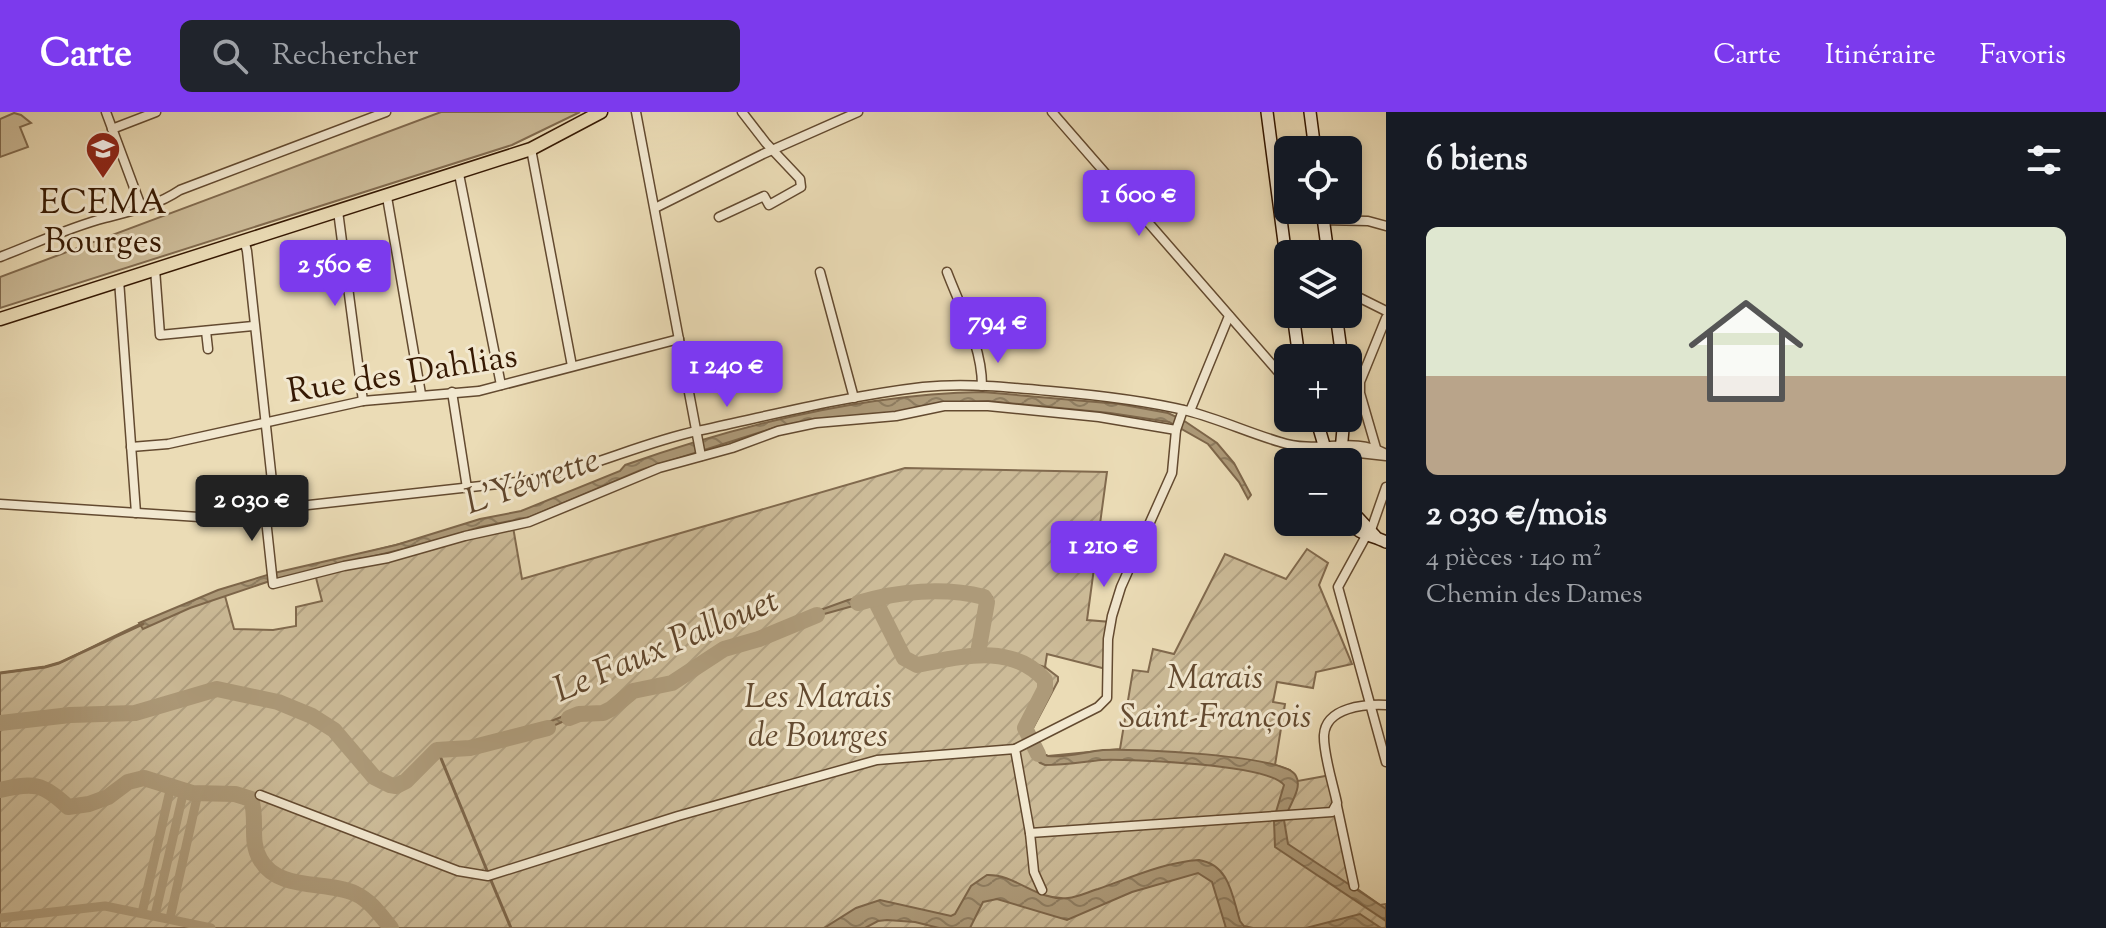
<!DOCTYPE html>
<html lang="fr">
<meta charset="utf-8">
<style>
body{margin:0;font-family:"Sorts Mill Goudy",serif;background:#20242c;color:#f1f3f6;height:100vh;display:flex;flex-direction:column;font-size:30px;white-space:nowrap}
*{box-sizing:border-box;margin:0}
p{font-size:26px;color:#9ea1a6}
.icon{flex:none;width:44px;height:44px;fill:none;stroke:currentColor;stroke-width:2;stroke-linecap:round;stroke-linejoin:round}
.map{position:relative;flex:1;overflow:hidden}
.drawer{display:flex;flex-direction:column;background:#171b24;width:720px}
.drawer>*{flex:none}
.tools{position:absolute;left:1274px;top:24px;display:grid;gap:16px}
.tools a{display:grid;place-items:center;width:88px;height:88px;border-radius:12px;background:#171b24;box-shadow:0 4px 12px #0003;font-size:40px}
.price{position:absolute;translate:-50% -68px;padding:0 18px;border-radius:8px;background:#7c3aed;color:#fff;font-size:26px;line-height:52px;filter:drop-shadow(0 2px 4px #0008)}
.price::after{content:'';position:absolute;left:50%;top:48px;width:24px;height:18px;margin-left:-12px;background:inherit;clip-path:polygon(0 0,100% 0,50% 100%)}
.price.active{background:#222;color:#fff}
ul{padding:0;list-style:none}
li{display:grid;align-content:center;gap:16px;height:424px;padding:0 40px}
li span{display:grid;place-items:center;height:248px;border-radius:12px;color:#555}
li>.icon{margin-inline-start:auto}
span .icon{width:144px;height:144px;fill:#fffc;stroke-width:1}
li b{font-size:34px}
h2{display:flex;justify-content:space-between;align-items:center;height:96px;padding:0 40px;font-size:34px}
header{display:flex;align-items:center;gap:48px;box-sizing:border-box;height:112px;padding:0 40px;background:#7c3aed;color:#fff}
header strong{font-size:38px}
nav{display:flex;gap:44px;margin-inline-start:auto;font-size:28px}
.search{width:560px;height:72px;background:#20242c;display:flex;align-items:center;gap:20px;box-sizing:border-box;padding:0 28px;border-radius:12px;color:#9ea1a6;font-size:30px}
main{display:flex;flex:1;min-height:0}
.map>svg:first-child{display:block}
.green{fill:#ccbb98;stroke:#816a4e;stroke-width:2}
.garden{fill:url(#garden-furrows);stroke:#816a4e;stroke-width:2}
.water{fill:url(#water-waves);stroke:#7d664a;stroke-width:2}
.lines{fill:none;stroke-linecap:round;stroke-linejoin:round}
.stream{stroke:#7d664a;stroke-width:3}
.canal{stroke:#ad9a79;stroke-width:9}
.river{stroke:#ad9a79;stroke-width:16}
.minor-casing{stroke:#634a30;stroke-width:11}
.secondary-casing{stroke:#361903;stroke-width:14}
.primary-casing{stroke:#361903;stroke-width:15}
.minor{stroke:#f2e8d0;stroke-width:8}
.secondary{stroke:#f2e8d0;stroke-width:11}
.primary{stroke:#ebdcb6;stroke-width:12}
.labels{text-anchor:middle;stroke-width:6;stroke-linejoin:round;paint-order:stroke}
.poi-label{font-size:34px;fill:#361903;stroke:#f2e8d0}
.street-label{font-size:34px;fill:#361903;stroke:#f2e8d0}
.park-label{font-size:34px;font-style:italic;fill:#634a30;stroke:#f2e8d0}
.water-label{font-size:36px;font-style:italic;fill:#60462c;stroke:#f2e8d0}
</style>
<header>
<strong>Carte</strong>
<div class="search"><svg class="icon" aria-label="search" viewBox="0 0 24 24"><circle cx="10" cy="10" r="6"/><path d="M15 15l6 6"/></svg>Rechercher</div>
<nav><a>Carte</a><a>Itinéraire</a><a>Favoris</a></nav>
</header>
<main>
<div class="map">
<svg width="1386" height="816" viewBox="0 0 1386 816">
<defs>
<pattern id="garden-furrows" width="10" height="10" patternUnits="userSpaceOnUse" patternTransform="scale(2)"><rect width="10" height="10" fill="#ccbb98"/><path d="M-1 1l2-2M0 10L10 0M9 11l2-2" fill="none" stroke="#b0a081"/></pattern>
<pattern id="water-waves" width="16" height="10" patternUnits="userSpaceOnUse" patternTransform="scale(2)"><rect width="16" height="10" fill="#ad9a79"/><path d="M0 5q4-4 8 0t8 0" fill="none" stroke="#8e7d61"/></pattern>
</defs>
<rect width="100%" height="100%" fill="#ebdcb6"/>
<filter id="stains"><feTurbulence type="fractalNoise" baseFrequency=".0025" numOctaves="4"/><feColorMatrix values="0 0 0 0 .2 0 0 0 0 .09 0 0 0 0 .02 0 0 0 .5 -.17"/></filter>
<radialGradient id="worn" r=".72"><stop offset=".6" stop-color="#630" stop-opacity="0"/><stop offset="1" stop-color="#630" stop-opacity=".3"/></radialGradient>
<g class="green">
<path d="M441,0h139l-68,33 -512,163v-31z"/>
<path d="M14,1l7,2 10,8 -11,4 8,20 -28,10v-38z"/>
</g>
<path class="garden" d="M905,356l202,4 -20,148 24,2 -5,47 -59,-15 -2,13 13,10v4l-27,51 8,19 9,5 72,-7 13,-79 15,2 5,-23 21,5 51,-100 61,25 21,-30 21,14 -9,22 33,79 -36,8 -3,16 -36,-6 -4,20 12,2 -10,61 15,5 8,11 33,-6 25,113 24,17 6,-1v24h-1386v-255l45,-6 14,-4c42,-19 124,-65 166,-67l9,33 39,1 23,-4v-19l26,-6 -9,-35 193,-49 6,4 10,58z"/>
<g class="water">
<path d="M983,280l136,12 49,9 15,7 34,23 17,20 17,32 -3,4 -9,-17 -31,-38 -39,-22 -59,-9 -122,-12 -44,2 -53,10 -114,14 -136,43 -111,47 -50,10 -47,15 -163,39 -80,27 -47,21 -4,-6 79,-33 56,-17 122,-28 84,-26 41,-8 99,-40 5,-6c114,-40 237,-71 358,-73z"/>
<path d="M948,475l31,5 13,5 -10,51 63,19 -4,6 -40,-18 -23,-2 10,-55 -20,-6 -30,-3 -60,10 -86,24 -32,16 -41,12 -44,31 -39,7 -29,23 -27,2 -36,16 -106,23 -2,-6 28,-3 80,-20 34,-14 25,-1 24,-21 43,-10 48,-31 130,-47 24,-5z"/>
<path d="M1033,628l6,11 9,5c18,2 36,-4 55,-6 27,-2 184,5 193,26 6,11 -4,25 -8,35l-12,1 8,-27c-16,-21 -153,-26 -183,-25 -19,2 -37,5 -56,5l-5,-2 -15,-19z"/>
<path d="M1284,708l4,24 98,65v12l-111,-74 -1,-26z"/>
<path d="M1199,748c31,5 33,36 41,61l4,5 9,2h-27l-14,-46 -14,-9 -66,19 -65,28 -70,-21 -14,3 -13,26h-31l-24,-6 -28,-2 -9,1 -13,7h-41l32,-20 24,-8 71,16 4,-2 16,-28 16,-11c29,-1 49,26 81,23 10,-1 20,-6 30,-9 32,-11 67,-27 101,-29z"/>
<path d="M1360,802l21,14h-75z"/>
</g>
<g class="lines">
<g class="stream">
<path d="M0,561l45,-6 14,-4 84,-39"/>
<path d="M438,639l50,122"/>
<path d="M490,766l21,50"/>
</g>
<g class="canal">
<path d="M142,801l29,-127"/>
<path d="M155,803l29,-125"/>
<path d="M0,806l105,-12 106,22"/>
<path d="M170,806l28,-125"/>
</g>
<g class="river">
<path d="M875,488l29,58 13,7c43,-8 94,-23 128,15v9l-20,39 13,26"/>
<path d="M858,491c40,-12 86,-16 126,-6l3,5 -9,51"/>
<path d="M569,606l10,-4 24,-1 8,-4 22,-18 39,-8 52,-34 35,-10 58,-24"/>
<path d="M0,611l70,-8 65,-2 82,-24 61,13 34,14 22,14 40,47 16,8 6,1 10,-5 31,-31 33,-2 78,-20"/>
<path d="M0,678c33,-8 43,-7 68,17l21,-3 19,-7 20,-15 16,-4 48,15 43,1 16,5c7,19 -2,42 9,60 18,33 68,21 96,35 15,7 25,22 35,34"/>
</g>
<defs>
<g id="minor">
<path d="M106,0l36,97"/>
<path d="M636,0l65,344"/>
<path d="M1052,0l236,271"/>
<path d="M112,17l44,-17"/>
<path d="M531,37l41,217"/>
<path d="M459,62l42,211"/>
<path d="M387,85l34,197"/>
<path d="M655,96l108,-54 95,-42"/>
<path d="M338,99l25,190"/>
<path d="M719,105l45,-21 5,9 32,-18 -1,-8 -34,-36 -24,-31"/>
<path d="M1323,108l45,1 18,5"/>
<path d="M244,128l3,11 28,258"/>
<path d="M0,145c34,-13 70,-30 105,-39 27,-7 51,-12 75,-28l206,-78"/>
<path d="M155,157l5,66 93,-9"/>
<path d="M820,160l34,126"/>
<path d="M947,160c14,37 35,74 35,114"/>
<path d="M119,168l17,233"/>
<path d="M1348,180l38,19"/>
<path d="M206,219l2,18"/>
<path d="M452,280l15,96"/>
<path d="M1190,299l39,-95"/>
<path d="M1341,334l9,6 36,4"/>
<path d="M131,335l37,-3 195,-43 116,-10 200,-52"/>
<path d="M1376,336l-16,-55v-11l26,-64"/>
<path d="M0,392l199,13 318,-35c62,-8 119,-38 180,-51 75,-16 150,-35 226,-44 42,-4 85,0 127,4 46,4 93,9 138,20 31,8 61,22 92,31 39,13 71,-7 106,12"/>
<path d="M265,398l8,74 71,-18 44,-8 77,-22 64,-14 130,-54 73,-20 46,-17 38,-8 80,-7 48,-10h44l111,11 77,13"/>
<path d="M1371,418l15,-43"/>
<path d="M1366,424l-28,51 48,175"/>
<path d="M1015,637l15,84 4,39 8,18"/>
<path d="M260,683l198,76 30,5 190,-60 199,-56 138,-11 83,-42 9,-9 1,-59 4,-23 9,-29 51,-114 4,-43 7,-20"/>
<path d="M1337,694l17,80"/>
<path d="M1030,721l302,-21 5,-9c-4,-19 -14,-50 -13,-68 2,-28 41,-31 62,-30"/>
</g>
<g id="secondary">
<path d="M1267,0l21,161"/>
<path d="M1310,0l5,38"/>
<path d="M1322,98l6,44"/>
<path d="M1293,202l6,44"/>
<path d="M1336,202l6,44"/>
<path d="M1316,306l13,44"/>
<path d="M1340,350l4,-44"/>
<path d="M1348,395l27,29"/>
<path d="M1348,409c11,14 24,14 38,21"/>
</g>
<path id="primary" d="M0,207l531,-170 70,-37"/>
</defs>
<use href="#minor" class="minor-casing"/>
<use href="#secondary" class="secondary-casing"/>
<use href="#primary" class="primary-casing"/>
<use href="#minor" class="minor"/>
<use href="#secondary" class="secondary"/>
<use href="#primary" class="primary"/>
</g>
<defs>
<symbol id="university-pin" viewBox="-11 -11 22 30"><path d="M0 17L-7.5 6A9.5 9.5 0 1 1 7.5 6Z" fill="#8f2418" stroke="#f2e8d0"/><path d="M0-5L7-2L0 1L-7-2ZM-4 1L0 2.5L4 1V4Q0 6-4 4Z" fill="#fff"/></symbol>
</defs>
<g fill-rule="evenodd">
<use href="#university-pin" x="83" y="17" width="40" height="54"/>
</g>
<g class="labels">
<g class="poi-label">
<text x="103" y="101">ECEMA<tspan x="103" dy="39">Bourges</tspan></text>
</g>
<g class="street-label">
<text transform="translate(402 260) rotate(-9)" y="12">Rue des Dahlias</text>
</g>
<g class="park-label">
<text x="1215" y="576">Marais<tspan x="1215" dy="39">Saint-François</tspan></text>
<text x="818" y="595">Les Marais<tspan x="818" dy="39">de Bourges</tspan></text>
</g>
<g class="water-label">
<text transform="translate(531 367) rotate(-19)" y="13">L'Yévrette</text>
<text transform="translate(665 531) rotate(-23)" y="13">Le Faux Pallouet</text>
</g>
</g>
<rect width="100%" height="100%" filter="url(#stains)"/>
<rect width="100%" height="100%" fill="url(#worn)"/>
</svg>
<div class="tools">
<a><svg class="icon" aria-label="locate" viewBox="0 0 24 24"><circle cx="12" cy="12" r="6"/><path d="M12 2v4M12 18v4M2 12h4M18 12h4"/></svg></a>
<a><svg class="icon" aria-label="layers" viewBox="0 0 24 24"><path d="M12 4l9 5-9 5-9-5zM3 14l9 5 9-5"/></svg></a>
<a>+</a>
<a>−</a>
</div>
<b class="price" style="left:1139px;top:126px">1 600 €</b>
<b class="price" style="left:335px;top:196px">2 560 €</b>
<b class="price" style="left:998px;top:253px">794 €</b>
<b class="price" style="left:727px;top:297px">1 240 €</b>
<b class="price active" style="left:252px;top:431px">2 030 €</b>
<b class="price" style="left:1104px;top:477px">1 210 €</b>
</div>
<section class="drawer">
<h2>6 biens<svg class="icon" aria-label="filters" viewBox="0 0 24 24"><path d="M4 7h16M4 17h16"/><circle cx="9" cy="7" r="2"/><circle cx="15" cy="17" r="2"/></svg></h2>
<ul>
<li><span style="background:linear-gradient(#dfe7d0 60%,#b9a48a 0)"><svg class="icon" aria-label="home" viewBox="0 0 24 24"><path d="M3 11l9-7 9 7M6 9v11h12V9"/></svg></span><div><b>2 030 €/mois</b><p>4 pièces · 140 m²</p><p>Chemin des Dames</p></div></li>
</ul>
</section>
</main>
